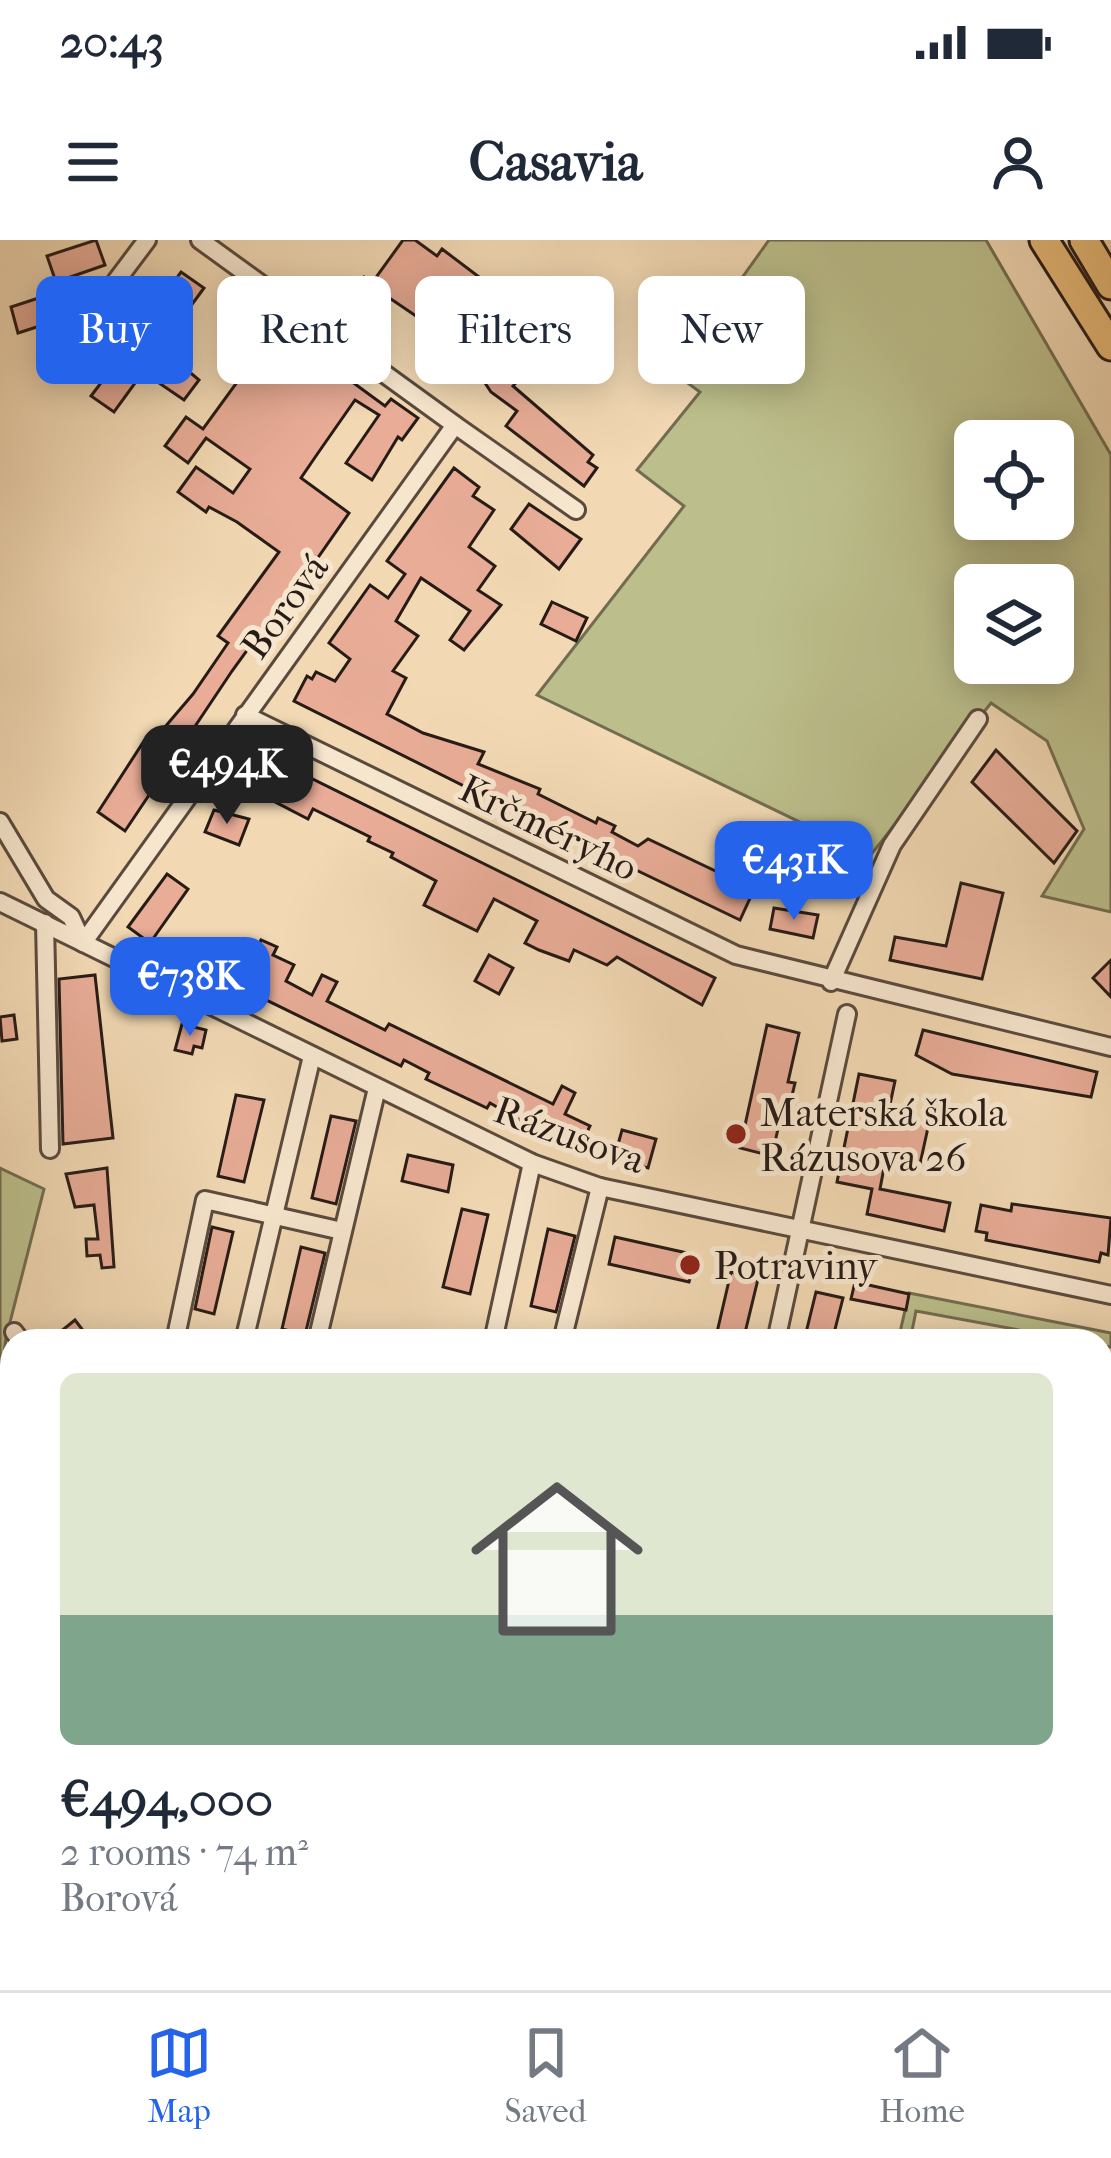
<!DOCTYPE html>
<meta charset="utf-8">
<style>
body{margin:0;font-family:"IM FELL French Canon",serif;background:#f6f6f7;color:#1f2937;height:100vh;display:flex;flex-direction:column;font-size:45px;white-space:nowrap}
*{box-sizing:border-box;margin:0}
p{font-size:39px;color:#747a83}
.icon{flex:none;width:66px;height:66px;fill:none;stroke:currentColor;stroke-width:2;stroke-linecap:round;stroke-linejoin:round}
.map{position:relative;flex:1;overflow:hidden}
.panel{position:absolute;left:0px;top:1089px;width:1113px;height:663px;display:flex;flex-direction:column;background:#fff;border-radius:36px 36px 0 0;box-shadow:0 6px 30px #0003}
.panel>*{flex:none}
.hud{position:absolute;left:36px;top:36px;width:1041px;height:108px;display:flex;gap:24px}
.tools{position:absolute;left:954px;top:180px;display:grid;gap:24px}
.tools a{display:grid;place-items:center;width:120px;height:120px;border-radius:18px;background:#fff;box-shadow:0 6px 30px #0003;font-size:60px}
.price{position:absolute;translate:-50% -102px;padding:0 27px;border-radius:24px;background:#2563eb;color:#fff;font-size:39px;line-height:78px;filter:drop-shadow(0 3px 6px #0008)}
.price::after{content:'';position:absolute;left:50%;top:72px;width:36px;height:27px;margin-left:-18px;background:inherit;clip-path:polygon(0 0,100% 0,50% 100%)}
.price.on{background:#222;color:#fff}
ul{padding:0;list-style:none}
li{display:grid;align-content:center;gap:24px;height:636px;padding:0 60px}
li+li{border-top:3px solid #e0e1e3}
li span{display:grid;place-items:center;height:372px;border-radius:18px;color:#555}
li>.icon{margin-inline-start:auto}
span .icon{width:216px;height:216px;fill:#fffc;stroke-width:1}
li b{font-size:51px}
.chip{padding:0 42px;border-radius:18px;background:#fff;box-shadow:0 6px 30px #0003;font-size:42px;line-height:108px}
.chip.on{background:#2563eb;color:#fff}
.status{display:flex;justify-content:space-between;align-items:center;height:84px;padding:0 60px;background:#fff;direction:ltr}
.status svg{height:33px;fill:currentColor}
header{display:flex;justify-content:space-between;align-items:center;height:156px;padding:0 60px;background:#fff;font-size:54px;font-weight:700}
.menu{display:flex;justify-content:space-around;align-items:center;height:168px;border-top:3px solid #e0e1e3;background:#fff;font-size:33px;color:#747a83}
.menu a{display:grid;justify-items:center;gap:6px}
.menu .on{color:#2563eb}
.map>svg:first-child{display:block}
.green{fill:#bcbf8c;stroke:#726d51;stroke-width:3;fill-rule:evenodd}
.building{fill:#e8ac97;stroke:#271b16;stroke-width:3}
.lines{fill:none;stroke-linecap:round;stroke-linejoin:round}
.street-casing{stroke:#5a4a3e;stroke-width:22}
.primary-casing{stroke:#271b16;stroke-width:33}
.street{stroke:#f7e6ce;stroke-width:16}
.primary{stroke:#e9bc7a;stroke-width:27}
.poi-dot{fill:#8f2418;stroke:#f7e6ce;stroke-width:4.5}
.labels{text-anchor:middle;stroke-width:10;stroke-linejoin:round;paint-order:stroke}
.street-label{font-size:39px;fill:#271b16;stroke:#f7e6ce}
.poi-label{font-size:39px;fill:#271b16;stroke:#f7e6ce;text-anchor:start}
</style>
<div class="status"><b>20:43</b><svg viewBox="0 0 49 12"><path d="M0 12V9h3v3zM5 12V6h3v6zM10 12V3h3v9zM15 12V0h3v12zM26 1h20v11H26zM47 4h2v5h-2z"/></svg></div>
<header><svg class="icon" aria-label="menu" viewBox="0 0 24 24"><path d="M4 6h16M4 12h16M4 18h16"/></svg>Casavia<svg class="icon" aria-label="person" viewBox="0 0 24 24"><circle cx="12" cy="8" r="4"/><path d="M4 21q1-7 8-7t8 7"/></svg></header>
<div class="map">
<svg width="1111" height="1750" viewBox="0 0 1111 1750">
<rect width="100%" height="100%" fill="#f2d9b4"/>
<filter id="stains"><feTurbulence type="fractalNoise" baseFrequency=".00167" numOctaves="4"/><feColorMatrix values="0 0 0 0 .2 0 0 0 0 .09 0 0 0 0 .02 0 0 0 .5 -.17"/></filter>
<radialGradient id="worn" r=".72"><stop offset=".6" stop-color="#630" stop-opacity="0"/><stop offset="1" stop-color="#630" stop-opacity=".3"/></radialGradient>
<g class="green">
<path d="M769,0h217l125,215v457l-69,-16 42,-67 -37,-88 -56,-38 -121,153 -333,-161 147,-189 -47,-36 63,-78 -26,-19zM975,201h78v78h-78zM975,345h78v78h-78z"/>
<path d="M0,928l44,21 -38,149 -6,49z"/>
<path d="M909,1053l202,40v14l-195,-36 -6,30h-12z"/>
<path d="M1101,1207l10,2 -4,108 -6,3z"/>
</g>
<g class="building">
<path d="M96,0l9,25 -49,17 -9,-26z"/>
<path d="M403,0h12l22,16 5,-7 115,87 -44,50 80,69 -5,7 9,6 -13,18 -78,-60 11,-15 -26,-19 -18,-27 -15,-6 -11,-22 -56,-38 -22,31 -29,-20 24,-33 8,6z"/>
<path d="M181,32l23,16 -22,30 -41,-23 12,-17 15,12z"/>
<path d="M60,51l8,26 -50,16 -7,-26z"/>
<path d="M255,84l81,54 4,-5 45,33 6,-7 27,19 -16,22 -4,-3 -26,43 -26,-17 33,-48 -24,-15 -37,53 -17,25 48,35 -92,132 -4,-3 -21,29 -107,160 -27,-19 46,-71 4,3 11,-10 34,-40 35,-51 -10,-7 61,-84 -42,-30 -28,-15 -3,5 -28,-20 18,-25 37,26 17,-24 -44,-31 -18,25 -23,-17 21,-29 17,12 51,-70 -17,-11z"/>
<path d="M144,86l20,14 -5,6 40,34 -15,20 -41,-28 -29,40 -23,-16z"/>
<path d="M454,228l25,19 -6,9 21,14 -25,37 26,19 -17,24 23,15 -37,45 -14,-10 20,-29 -49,-33 -25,43 22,15 -25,35 13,7 -19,36 36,19 61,19 -6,12 62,25 -2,5 58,29 2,-5 17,8 -3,6 26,14 10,-7 101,48 -3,7 5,2 -11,24 -214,-103 -41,-27 -3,5 -188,-94 13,-25 5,3 4,-7 19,9 15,-22 -21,-16 41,-58 18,13 17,-24 -18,-13z"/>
<path d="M529,264l52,35 -22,30 -48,-40z"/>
<path d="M552,362l35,16 -11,23 -35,-17z"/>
<path d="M254,510l461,228 -13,27 -85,-48 -10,8 -33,-15 -5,11 -30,-11 -14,-7 12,-22 -43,-22 -17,32 -53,-26 12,-24 -45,-24 2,-4 -25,-12 2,-4 -57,-28 -5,10 -48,-25 5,-10 -22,-11z"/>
<path d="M996,510l81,81 -23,32 -82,-81z"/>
<path d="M214,570l35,9 -10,26 -34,-13z"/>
<path d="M167,634l21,15 -38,54 -22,-16z"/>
<path d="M961,643l42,10 -21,86 -92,-19 5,-23 51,9z"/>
<path d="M774,668l44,7 -5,23 -43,-9z"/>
<path d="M227,700l28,12 6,-12 16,7 -4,8 21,10 -8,16 26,14 10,-20 15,7 -10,19 58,29 4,-6 164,80 9,-18 13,7 -10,21 25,12 -13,27 -87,-50 -3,5 -61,-29 3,-6 -25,-13 -3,6 -196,-96 11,-26 8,4z"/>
<path d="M489,715l24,13 -14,26 -24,-13z"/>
<path d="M1111,720v37l-18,-19z"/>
<path d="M95,735l18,163 -50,6 -4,-165z"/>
<path d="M14,775l3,24 -15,2 -2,-24z"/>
<path d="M182,784l24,6 -4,18 -8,-2 -2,8 -17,-4z"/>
<path d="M767,785l32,8 -11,49 7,1 -6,25 -6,-2 -11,50 -32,-8z"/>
<path d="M923,790l174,42 -6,25 -139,-23 -36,-19z"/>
<path d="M859,834l36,7 -7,33 41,9 -9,41 -34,-7 -6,32 70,14 -6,28 -77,-17 5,-25 -35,-7z"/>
<path d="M236,855l28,5 -20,82 -26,-6z"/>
<path d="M331,876l25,5 -20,83 -24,-6z"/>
<path d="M622,890l34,9 -8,29 -34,-9z"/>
<path d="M408,915l45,10 -5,27 -46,-11z"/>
<path d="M107,928l7,99 -12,1 -2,-13 -13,1 -1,-17h12l-4,-34 -19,2 -9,-33z"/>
<path d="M1012,964l99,14 -3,37 -7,-2 -2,9 -113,-22 1,-7 -11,-2 5,-26 30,6z"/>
<path d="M462,969l26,6 -18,79 -27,-7z"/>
<path d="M212,987l21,5 -19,82 -19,-5z"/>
<path d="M548,989l27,7 -19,76 -25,-6z"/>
<path d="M615,997l81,18 -7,27 -80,-18z"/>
<path d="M301,1007l24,6 -20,82 -23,-6z"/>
<path d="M731,1032l27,7 -15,62h-28z"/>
<path d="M855,1042l54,12 -3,16 -55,-11z"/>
<path d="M816,1052l27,6 -11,43h-28z"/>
<path d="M75,1080l16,21h-42z"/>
</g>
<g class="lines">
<defs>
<g id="street">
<path d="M200,0l255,185"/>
<path d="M62,113l85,-113"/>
<path d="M245,475l491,240 375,92"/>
<path d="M0,582l46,77 25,18 12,26 372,-518 121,85"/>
<path d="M0,662l532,261 68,24 511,108"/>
<path d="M45,683l5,226"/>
<path d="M831,742l61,-137 86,-126"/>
<path d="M14,1092l7,9"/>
<path d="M175,1101l30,-141 137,31"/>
<path d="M244,1101l68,-285"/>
<path d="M317,1101l60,-253"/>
<path d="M493,1101l39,-178"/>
<path d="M562,1101l38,-154"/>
<path d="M776,1101l71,-327"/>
<path d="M0,1389l12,-9"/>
<path d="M0,1409l12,14"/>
<path d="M268,1740l8,10"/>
<path d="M532,1740l8,10"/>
<path d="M303,1750l13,-10"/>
<path d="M627,1750l2,-10"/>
</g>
<g id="primary">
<path d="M1044,0l67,106"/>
<path d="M1084,0l27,45"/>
</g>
</defs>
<use href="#street" class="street-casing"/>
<use href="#primary" class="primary-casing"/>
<use href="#street" class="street"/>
<use href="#primary" class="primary"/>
</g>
<g class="poi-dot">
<circle cx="736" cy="894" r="12"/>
<circle cx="690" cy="1025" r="12"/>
</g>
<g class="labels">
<g class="street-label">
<text transform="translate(284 366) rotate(-54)" y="14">Borová</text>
<text transform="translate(549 587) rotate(26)" y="14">Krčméryho</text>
<text transform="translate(570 894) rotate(20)" y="14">Rázusova</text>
</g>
<g class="poi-label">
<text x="760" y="886">Materská škola<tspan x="760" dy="45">Rázusova 26</tspan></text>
<text x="714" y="1039">Potraviny</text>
</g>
</g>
<rect width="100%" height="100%" filter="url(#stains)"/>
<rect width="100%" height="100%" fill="url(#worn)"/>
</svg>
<div class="tools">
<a><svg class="icon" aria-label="locate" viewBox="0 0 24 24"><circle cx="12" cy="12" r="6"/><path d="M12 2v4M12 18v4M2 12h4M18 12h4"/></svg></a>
<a><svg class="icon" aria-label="layers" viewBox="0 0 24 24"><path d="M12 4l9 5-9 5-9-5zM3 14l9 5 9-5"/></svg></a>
</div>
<b class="price on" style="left:227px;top:587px">€494K</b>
<b class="price" style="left:794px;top:683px">€431K</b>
<b class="price" style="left:190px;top:799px">€738K</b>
<div class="hud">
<a class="chip on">Buy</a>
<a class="chip">Rent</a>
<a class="chip">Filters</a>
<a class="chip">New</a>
</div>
<section class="panel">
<ul>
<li><span style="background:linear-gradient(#dfe7d0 65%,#7fa58c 0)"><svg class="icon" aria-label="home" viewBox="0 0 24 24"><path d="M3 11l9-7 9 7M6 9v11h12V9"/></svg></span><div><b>€494,000</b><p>2 rooms · 74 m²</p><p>Borová</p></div></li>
</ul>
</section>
</div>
<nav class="menu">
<a class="on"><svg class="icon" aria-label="map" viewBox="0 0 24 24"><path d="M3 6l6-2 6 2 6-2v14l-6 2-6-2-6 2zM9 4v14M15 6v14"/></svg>Map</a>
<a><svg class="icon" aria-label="saved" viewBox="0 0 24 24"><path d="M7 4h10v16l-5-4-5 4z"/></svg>Saved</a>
<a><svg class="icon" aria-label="home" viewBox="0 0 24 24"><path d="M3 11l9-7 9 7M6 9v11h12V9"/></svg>Home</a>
</nav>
